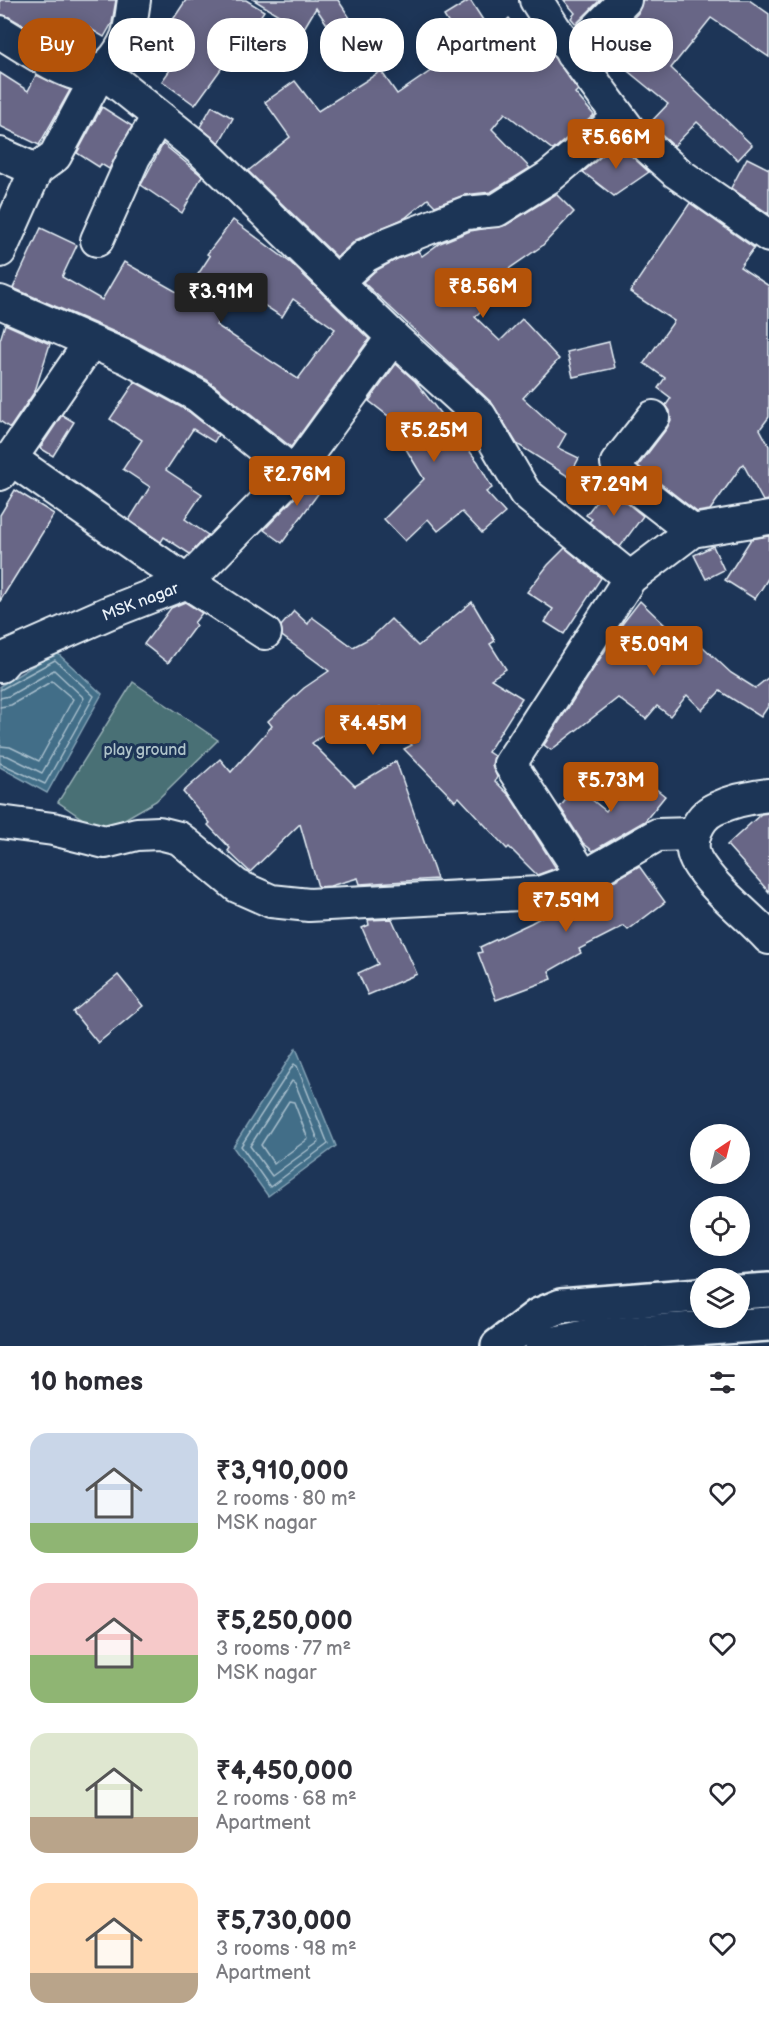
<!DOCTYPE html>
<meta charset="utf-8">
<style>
body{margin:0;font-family:"Balsamiq Sans",sans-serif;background:#f2f2f3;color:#2b2b33;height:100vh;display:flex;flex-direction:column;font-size:22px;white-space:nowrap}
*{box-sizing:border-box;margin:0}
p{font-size:20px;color:#7c7c81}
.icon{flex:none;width:33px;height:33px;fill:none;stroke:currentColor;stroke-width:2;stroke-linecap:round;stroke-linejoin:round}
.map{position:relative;height:1346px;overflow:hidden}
.panel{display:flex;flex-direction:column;background:#fff;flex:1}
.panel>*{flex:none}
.guide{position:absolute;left:18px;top:18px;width:734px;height:54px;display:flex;gap:12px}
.needle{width:39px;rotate:35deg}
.tools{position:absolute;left:690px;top:1124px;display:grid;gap:12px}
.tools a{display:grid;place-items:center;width:60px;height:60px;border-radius:50%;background:#fff;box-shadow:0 3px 15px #0003;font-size:30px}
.price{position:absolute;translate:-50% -51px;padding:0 14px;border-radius:6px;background:#b45309;color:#fff;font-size:20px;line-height:39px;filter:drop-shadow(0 2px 3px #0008)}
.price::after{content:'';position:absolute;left:50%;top:36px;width:18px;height:14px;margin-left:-9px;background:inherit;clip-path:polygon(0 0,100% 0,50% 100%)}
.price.active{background:#222;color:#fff}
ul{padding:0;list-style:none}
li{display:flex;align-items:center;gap:18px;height:150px;padding:0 30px}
li span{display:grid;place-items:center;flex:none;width:168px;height:120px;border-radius:18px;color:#555}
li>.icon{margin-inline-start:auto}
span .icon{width:72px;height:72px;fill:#fffc;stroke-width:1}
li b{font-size:26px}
h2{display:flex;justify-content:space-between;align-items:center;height:72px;padding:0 30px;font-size:26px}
.chip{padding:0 21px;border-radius:24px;background:#fff;box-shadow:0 3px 15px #0003;font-size:21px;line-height:54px}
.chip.active{background:#b45309;color:#fff}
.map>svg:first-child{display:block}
.green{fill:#497074;stroke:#98b0b6;stroke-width:1.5}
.water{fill:#426e88;stroke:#84a2b5;stroke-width:1.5}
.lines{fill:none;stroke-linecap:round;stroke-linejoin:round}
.shore{stroke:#a6bdcb;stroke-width:1.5}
.building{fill:#686686;stroke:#e8f1f8;stroke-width:1.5;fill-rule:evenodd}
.street-casing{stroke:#e8f1f8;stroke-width:36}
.secondary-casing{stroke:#e8f1f8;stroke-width:38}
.street{stroke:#1d3557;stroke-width:32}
.secondary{stroke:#1d3557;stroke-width:33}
.labels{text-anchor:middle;stroke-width:6;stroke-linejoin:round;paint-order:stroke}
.street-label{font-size:16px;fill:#e8f1f8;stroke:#1d3557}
.park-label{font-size:16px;fill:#b0c4ca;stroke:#1d3557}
</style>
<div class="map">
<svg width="769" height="1346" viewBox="0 0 769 1346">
<rect width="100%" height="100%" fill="#1d3557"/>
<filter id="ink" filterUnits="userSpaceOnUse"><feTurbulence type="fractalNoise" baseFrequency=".0167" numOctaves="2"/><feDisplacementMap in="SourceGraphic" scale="12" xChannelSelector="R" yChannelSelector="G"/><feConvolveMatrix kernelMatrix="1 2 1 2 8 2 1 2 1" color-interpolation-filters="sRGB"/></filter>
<g filter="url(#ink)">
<path class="green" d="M133,682l85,58 -62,61 -54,31 -44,-30z"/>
<g class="water">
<path d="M56,652l46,42 -55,99 -47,-26v-81z"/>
<path d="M296,1048l40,98 -68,50 -35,-49z"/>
</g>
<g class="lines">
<g class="shore">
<path d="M0,690l55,-30 39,36 -49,88 -45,-21"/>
<path d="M0,698l9,-2 45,-26 30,28 -42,75 -34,-17 -8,-1"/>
<path d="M0,707l11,-2 41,-24 21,18 -34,62 -29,-14 -10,-1"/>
<path d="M294,1064l3,2 31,78 -58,43 -29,-41z"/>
<path d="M292,1081l3,2 24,59 -47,34 -22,-30z"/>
<path d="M289,1101l5,1 14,37 -34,25 -13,-19z"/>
</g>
</g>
<g class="building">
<path d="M0,0h116l-4,23 -8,14 -22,-13 -15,26 -58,-33 -9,-3z"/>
<path d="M186,0h60l18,11 -23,34 -2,-1 -44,61 -33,-24 29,-40 -23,-14z"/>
<path d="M254,0h84l28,42 -19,12 -31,-46 -13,22z"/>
<path d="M470,0l22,34 17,-16 16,18 8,-8 45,62 -3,3 19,22 -41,35 -48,-37 -13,16 38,39 -39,24 -27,3 -29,11 -7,-7 -23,19 -49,22 -19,17 -89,-86 42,-34 -25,-35 30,-21 23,30 63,-40 16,23 67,-46 -20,-32z"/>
<path d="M564,0h36l-24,24 -5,-6 4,-5z"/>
<path d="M642,0h107l20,14v43l-58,-39 -40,50 81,77 -14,15 -41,-38 -23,24 -25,-22 19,-20 -66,-54 36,-37z"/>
<path d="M0,73l28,18 8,-16 34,15 -31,55 -39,-19z"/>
<path d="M212,106l21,12 -14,25 -19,-16z"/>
<path d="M102,107l30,19 -23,43 -8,-5 -2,3 -22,-14z"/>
<path d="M617,143l32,29 -35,24 -31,-24z"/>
<path d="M163,144l39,32 -20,37 -41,-28z"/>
<path d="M747,158l22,11v45l-38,-26z"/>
<path d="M556,194l18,18 -32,34 -39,27 4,5 -13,9 5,5 -24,25 25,24 22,-22 37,40 -36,39 31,28 12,8 -8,14 21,10 -10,19 -52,-33 -25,-41 -129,-121 12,-11 22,-12 21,-8 4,5 18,-13 30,-12 36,-6z"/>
<path d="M690,203l64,45 -14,19 29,19v131l-9,12 9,17v54l-6,1 -20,-37 -33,46 -13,2 -59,-46 29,-38 4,-8 -1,-9 -4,-6 5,-7 -13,-10 7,-10 -21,-15 30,-42 -44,-29z"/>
<path d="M233,220l58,43 78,76 -78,108 -84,-67 -74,-40 -120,-52 28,-60 36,17 -15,32 40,23 22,-38 60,34 26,-40 -3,-2zM239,289l43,28 11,-18 42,30 -37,50 -82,-54z"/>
<path d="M5,324l45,20 -15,47 -25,37 -10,-7v-81z"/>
<path d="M609,342l6,26 -42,9 -6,-25z"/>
<path d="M396,364l19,17 63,81 14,26 -6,4 19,21 -23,20 -20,-21 -24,19 -10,-12 -23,22 -21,-22 40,-40 -21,-35 12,-7 -46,-36z"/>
<path d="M135,382l53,29 30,24 -4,7 -21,-13 -27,41 36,24 -17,25 23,16 -18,19 -26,-17 -3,5 -32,-22 21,-33 -27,-18 19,-29 -32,-21z"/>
<path d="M62,415l12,7 -21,34 -13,-8z"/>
<path d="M320,468l11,8 -49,67 -18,-13 43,-45z"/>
<path d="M607,487l36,29 -23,31 -31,-25 3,-3 -6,-4z"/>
<path d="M15,490l39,24 -54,87v-86z"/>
<path d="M769,536v41l-14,22 -30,-19 26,-41z"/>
<path d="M713,546l11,24 -18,9 -12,-24z"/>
<path d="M565,548l36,30 -37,56 -19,-12 8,-13 -26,-17 21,-27z"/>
<path d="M640,601l54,52 7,-8 30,28 24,15 14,-11v28l-8,12 -41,-26 -18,19 -15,-15 -17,21 -13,-10 -11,13 -28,-21 -67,52 -7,-5 79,-122z"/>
<path d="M185,602l17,11 -8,10 2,2 -28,38 -24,-19 27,-36z"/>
<path d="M472,602l23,39 -5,3 16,25 -15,10 31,19 -34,54 6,4 -2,9 5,12 -2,4 15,15 46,72 -19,7 -28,-28 -2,2 -48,-52 -4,4 -51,-52 8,-4 -32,-38 -21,12 -3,-6 -44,30 43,43 41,-25 41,118 -77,5 -2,-6 -28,8 -12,1 -18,-63 -50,48 -22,-21 2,-3 -22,-23 2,-2 -27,-31 37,-33 11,13 41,-46 -4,-5 36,-33 25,-17 -47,-35 -1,-10 13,-15 14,13 4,-7 41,30 19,-10 19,-18 27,27z"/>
<path d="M636,773l29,23 -20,25 -52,30 -10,-8 -23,-36 16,-20 30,24z"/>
<path d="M769,813v79l-42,-47 34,-31z"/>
<path d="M639,866l26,36 -37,28 -4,-4 -45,23 2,4 -32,18 3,8 -56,21 -18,-47 4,-1 -2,-5 51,-24 40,-22 22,-8z"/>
<path d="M392,919l25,55 -49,21 -10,-22 20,-9 -16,-36 7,-3 -1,-5z"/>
<path d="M118,975l25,31 -45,37 -25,-31z"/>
</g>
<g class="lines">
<defs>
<g id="street">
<path d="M536,0l18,28 75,102 47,42 93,64"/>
<path d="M0,32c19,11 63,42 84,43 21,0 36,-21 43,-38 4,-11 5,-25 7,-37"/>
<path d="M572,54l53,-54"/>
<path d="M0,154l36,16"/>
<path d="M97,240l37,-83 24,-40"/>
<path d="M0,251l36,-81 19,-14 46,-86 101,81 191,186 87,79 45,77 105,85"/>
<path d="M336,282l29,-26 25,-13 76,-30 31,-3 52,-33 69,-58"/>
<path d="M0,302l126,55 72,39 96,77"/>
<path d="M653,417l-36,46 3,12 72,56"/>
<path d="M10,458l177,124 78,51"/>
<path d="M0,474l90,-131"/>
<path d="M0,666l8,-9 100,-44 79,-31 107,-109 99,-136"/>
<path d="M769,795c-18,2 -37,6 -54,14 -17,8 -28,33 -19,51 16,28 51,54 73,78"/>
<path d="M0,822l53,7 52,13 32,-8 22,-1 20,5 58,48 34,15 38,4 230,-12 45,-16 73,-42 36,-1"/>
<path d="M584,877l-74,-113 120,-186 62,-47 77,-13"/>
</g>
<g id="secondary">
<path d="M740,1292l29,-2"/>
<path d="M498,1346l41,-31 22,-9 139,-11"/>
<path d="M542,1346l48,-10 179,-12"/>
</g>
</defs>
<use href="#street" class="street-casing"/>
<use href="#secondary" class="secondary-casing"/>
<use href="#street" class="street"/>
<use href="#secondary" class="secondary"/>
</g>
</g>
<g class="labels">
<g class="street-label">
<text transform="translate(140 601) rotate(-21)" y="6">MSK nagar</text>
</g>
<g class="park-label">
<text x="145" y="755">play ground</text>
</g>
</g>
</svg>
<div class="tools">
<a><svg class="needle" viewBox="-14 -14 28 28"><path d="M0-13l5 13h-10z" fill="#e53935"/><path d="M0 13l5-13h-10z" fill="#7c7c81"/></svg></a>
<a><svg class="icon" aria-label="locate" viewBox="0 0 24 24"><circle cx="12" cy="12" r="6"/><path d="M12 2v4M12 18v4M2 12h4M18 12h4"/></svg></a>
<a><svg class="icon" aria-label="layers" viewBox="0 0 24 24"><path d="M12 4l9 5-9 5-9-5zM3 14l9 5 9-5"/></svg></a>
</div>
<b class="price" style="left:616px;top:170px">₹5.66M</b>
<b class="price" style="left:483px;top:319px">₹8.56M</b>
<b class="price active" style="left:221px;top:324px">₹3.91M</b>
<b class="price" style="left:434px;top:463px">₹5.25M</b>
<b class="price" style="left:297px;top:507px">₹2.76M</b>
<b class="price" style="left:614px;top:517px">₹7.29M</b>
<b class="price" style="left:654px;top:677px">₹5.09M</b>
<b class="price" style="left:373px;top:756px">₹4.45M</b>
<b class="price" style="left:611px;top:813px">₹5.73M</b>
<b class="price" style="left:566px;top:933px">₹7.59M</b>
<div class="guide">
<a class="chip active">Buy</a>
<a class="chip">Rent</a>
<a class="chip">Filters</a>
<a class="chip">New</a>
<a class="chip">Apartment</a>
<a class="chip">House</a>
</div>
</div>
<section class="panel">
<h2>10 homes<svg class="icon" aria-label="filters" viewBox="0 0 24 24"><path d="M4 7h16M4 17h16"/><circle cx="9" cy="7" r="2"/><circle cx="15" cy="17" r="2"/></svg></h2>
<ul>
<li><span style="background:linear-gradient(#c9d6e8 75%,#8fb573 0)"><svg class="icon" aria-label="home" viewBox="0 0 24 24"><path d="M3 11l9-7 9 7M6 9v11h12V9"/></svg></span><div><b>₹3,910,000</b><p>2 rooms · 80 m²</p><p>MSK nagar</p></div><svg class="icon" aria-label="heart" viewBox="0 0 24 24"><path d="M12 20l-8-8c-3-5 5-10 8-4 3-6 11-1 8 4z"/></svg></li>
<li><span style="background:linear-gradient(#f6c9c9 60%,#8fb573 0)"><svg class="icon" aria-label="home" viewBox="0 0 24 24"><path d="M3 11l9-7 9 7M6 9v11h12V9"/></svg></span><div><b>₹5,250,000</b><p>3 rooms · 77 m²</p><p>MSK nagar</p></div><svg class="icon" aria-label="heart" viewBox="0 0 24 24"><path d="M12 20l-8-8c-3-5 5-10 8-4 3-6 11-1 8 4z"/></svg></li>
<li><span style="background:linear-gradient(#dfe7d0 70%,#b9a48a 0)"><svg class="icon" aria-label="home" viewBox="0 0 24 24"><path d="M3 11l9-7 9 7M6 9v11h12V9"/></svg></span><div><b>₹4,450,000</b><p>2 rooms · 68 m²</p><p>Apartment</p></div><svg class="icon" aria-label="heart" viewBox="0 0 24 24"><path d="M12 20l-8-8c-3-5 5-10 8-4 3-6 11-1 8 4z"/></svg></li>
<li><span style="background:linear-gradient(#ffd9b3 75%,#b9a48a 0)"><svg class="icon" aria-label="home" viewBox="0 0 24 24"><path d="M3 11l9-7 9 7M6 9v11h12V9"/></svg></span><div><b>₹5,730,000</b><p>3 rooms · 98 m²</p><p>Apartment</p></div><svg class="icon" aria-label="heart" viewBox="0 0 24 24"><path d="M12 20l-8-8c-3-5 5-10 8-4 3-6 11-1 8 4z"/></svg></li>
</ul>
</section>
